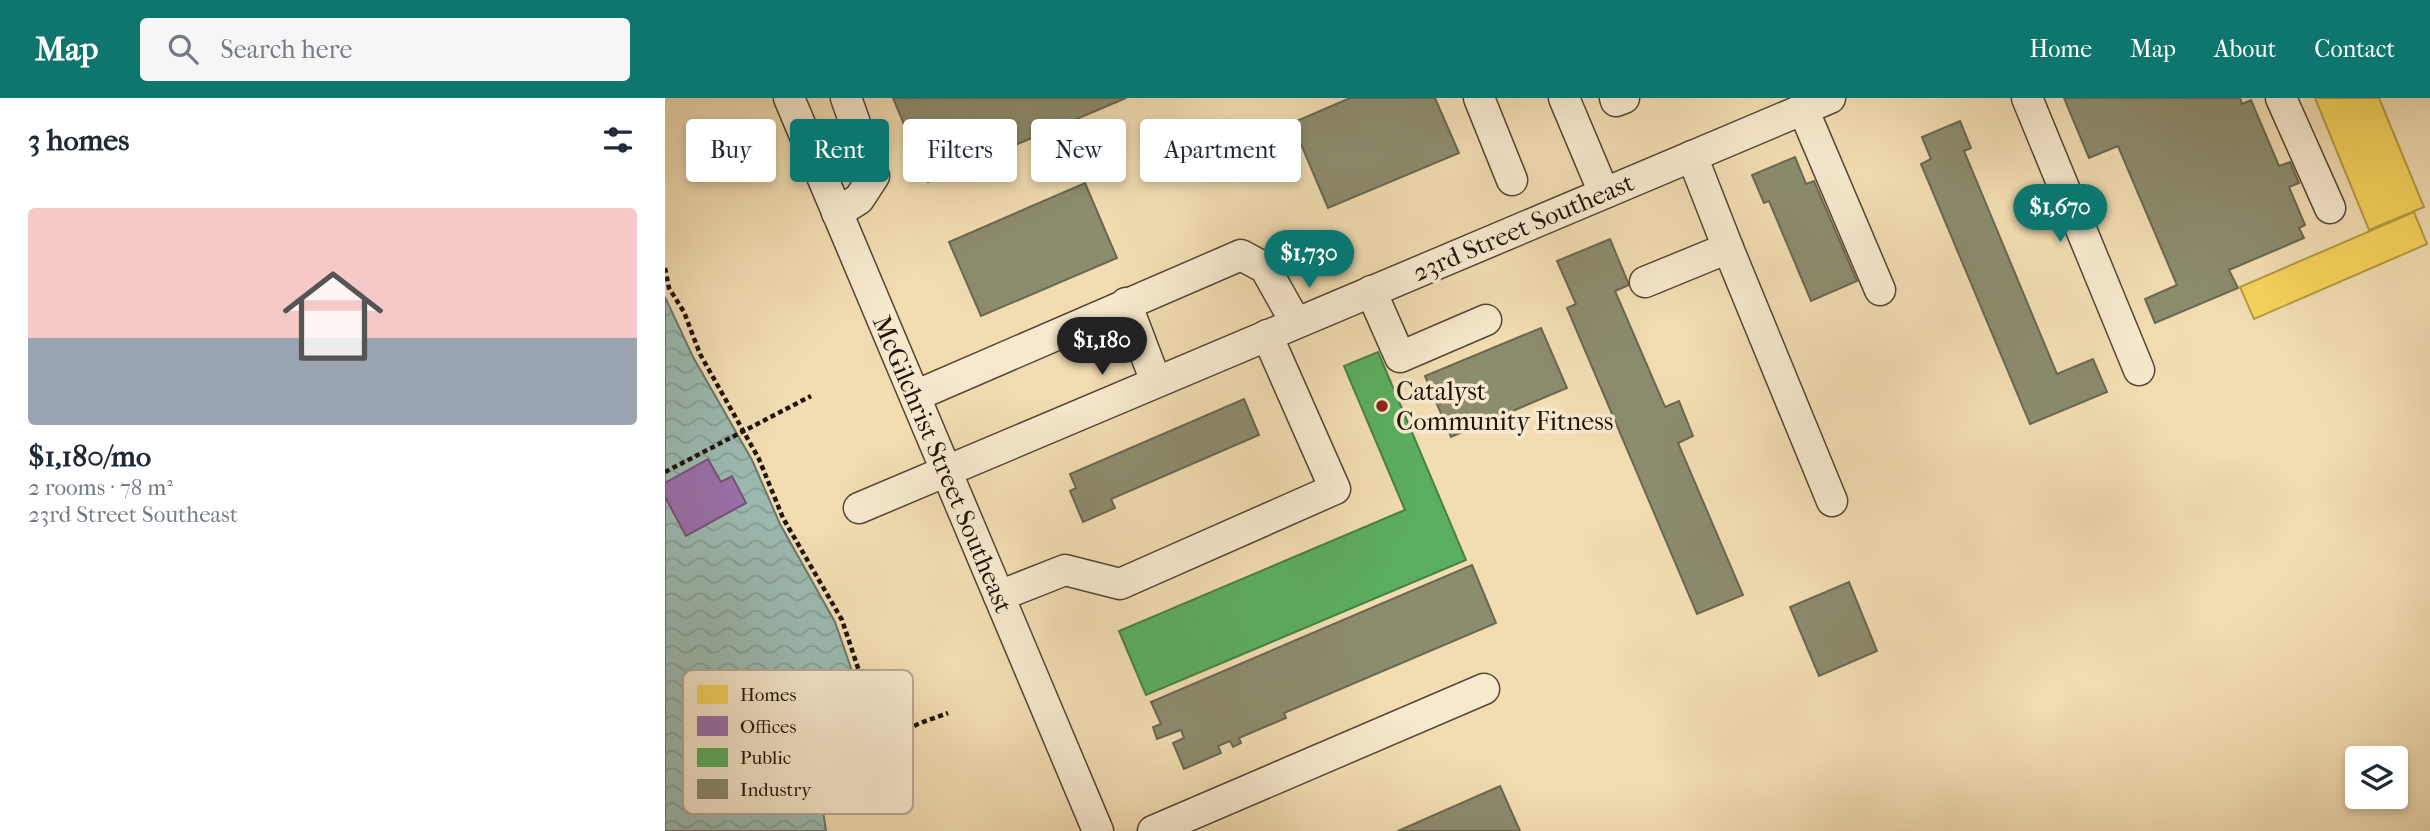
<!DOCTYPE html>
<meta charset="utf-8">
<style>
body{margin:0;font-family:"IM FELL French Canon",serif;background:#f6f6f7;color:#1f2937;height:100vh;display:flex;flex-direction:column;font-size:26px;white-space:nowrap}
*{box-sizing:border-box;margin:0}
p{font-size:23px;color:#747a83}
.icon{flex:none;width:38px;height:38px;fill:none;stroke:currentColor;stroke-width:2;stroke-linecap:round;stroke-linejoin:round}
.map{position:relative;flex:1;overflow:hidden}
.side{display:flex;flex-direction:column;background:#fff;width:665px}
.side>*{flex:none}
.banner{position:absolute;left:21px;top:21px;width:665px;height:63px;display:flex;gap:14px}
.buttons{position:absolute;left:1680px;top:648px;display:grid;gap:14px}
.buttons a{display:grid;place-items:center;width:63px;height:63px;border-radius:7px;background:#fff;box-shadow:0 4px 10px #0003;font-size:35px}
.price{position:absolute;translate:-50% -60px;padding:0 16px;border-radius:24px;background:#0f766e;color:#fff;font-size:23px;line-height:46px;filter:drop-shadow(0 2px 4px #0008)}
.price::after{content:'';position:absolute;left:50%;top:42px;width:21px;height:16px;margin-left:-10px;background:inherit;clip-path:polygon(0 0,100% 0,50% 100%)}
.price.current{background:#222;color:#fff}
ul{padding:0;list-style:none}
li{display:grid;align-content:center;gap:14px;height:371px;padding:0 28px}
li+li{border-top:2px solid #e0e1e3}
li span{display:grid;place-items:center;height:217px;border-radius:7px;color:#555}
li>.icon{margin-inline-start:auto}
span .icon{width:126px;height:126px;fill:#fffc;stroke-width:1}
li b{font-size:30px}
h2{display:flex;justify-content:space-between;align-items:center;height:84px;padding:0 28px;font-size:30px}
.tag{padding:0 24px;border-radius:7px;background:#fff;box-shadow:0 4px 10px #0003;font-size:24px;line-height:63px}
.tag.current{background:#0f766e;color:#fff}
header{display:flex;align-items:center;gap:42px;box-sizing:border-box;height:98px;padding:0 35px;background:#0f766e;color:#fff}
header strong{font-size:33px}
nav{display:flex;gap:38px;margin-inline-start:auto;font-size:24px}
.search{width:490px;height:63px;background:#f6f6f7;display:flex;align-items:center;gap:18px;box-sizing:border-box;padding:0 24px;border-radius:7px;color:#747a83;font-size:26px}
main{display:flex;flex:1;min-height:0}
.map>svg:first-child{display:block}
.water{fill:url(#water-waves);stroke:#6a786e;stroke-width:2}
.homes{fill:#f6d55c;stroke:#b69b43;stroke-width:2}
.offices{fill:#9970ab;stroke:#74547a;stroke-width:2}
.public{fill:#5aae61;stroke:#488047;stroke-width:2}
.industry{fill:#8c8c6e;stroke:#6b6850;stroke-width:2}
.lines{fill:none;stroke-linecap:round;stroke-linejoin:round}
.minor-casing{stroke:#544634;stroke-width:33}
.path{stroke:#1f1409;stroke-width:4.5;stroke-dasharray:5 3.5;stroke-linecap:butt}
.minor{stroke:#f7e9ce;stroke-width:30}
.poi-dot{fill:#8f2418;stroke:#f7e9ce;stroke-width:2.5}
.labels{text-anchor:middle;stroke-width:7;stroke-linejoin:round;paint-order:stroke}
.street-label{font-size:26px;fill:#1f1409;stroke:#f7e9ce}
.poi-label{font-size:26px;fill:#1f1409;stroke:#f7e9ce;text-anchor:start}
.key{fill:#f7e9ce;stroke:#b6a993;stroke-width:2}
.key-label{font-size:19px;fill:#1f1409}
</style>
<header>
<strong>Map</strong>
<div class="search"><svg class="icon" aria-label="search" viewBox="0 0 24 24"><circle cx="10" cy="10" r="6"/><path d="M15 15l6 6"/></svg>Search here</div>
<nav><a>Home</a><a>Map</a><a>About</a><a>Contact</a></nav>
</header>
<main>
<section class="side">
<h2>3 homes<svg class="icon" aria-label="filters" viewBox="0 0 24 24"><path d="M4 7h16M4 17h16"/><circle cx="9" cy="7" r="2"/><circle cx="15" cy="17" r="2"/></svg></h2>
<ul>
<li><span style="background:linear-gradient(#f6c9c9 60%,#9aa5b1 0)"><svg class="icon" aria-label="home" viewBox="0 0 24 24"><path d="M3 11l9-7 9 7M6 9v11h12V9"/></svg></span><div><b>$1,180/mo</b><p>2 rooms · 78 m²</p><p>23rd Street Southeast</p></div></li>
</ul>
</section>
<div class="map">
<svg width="1765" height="733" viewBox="0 0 1765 733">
<defs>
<pattern id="water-waves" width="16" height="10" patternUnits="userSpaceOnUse" patternTransform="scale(1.75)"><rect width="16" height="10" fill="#9cbbb2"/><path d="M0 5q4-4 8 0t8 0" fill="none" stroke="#86a098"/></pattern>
</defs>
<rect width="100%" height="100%" fill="#f2ddb3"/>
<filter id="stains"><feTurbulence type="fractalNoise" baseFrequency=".00286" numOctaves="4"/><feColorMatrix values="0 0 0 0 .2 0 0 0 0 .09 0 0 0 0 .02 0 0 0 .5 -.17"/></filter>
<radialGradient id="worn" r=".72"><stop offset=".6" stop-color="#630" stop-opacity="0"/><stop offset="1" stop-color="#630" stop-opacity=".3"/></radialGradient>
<path class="water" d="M0,199l28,60 59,103 28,64 55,98 17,49 8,43 -10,2 1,10 -15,3 2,10 13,-3 2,11 10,-2c-1,7 2,11 3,17 2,28 -27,20 -40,34l-3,15 3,20h-161z"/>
<g class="homes">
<path d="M1650,0h64l45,109 -55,23z"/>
<path d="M1749,114l13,32 -173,75 -14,-32z"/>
</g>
<path class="offices" d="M43,361l13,23 11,-6 14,27 -60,33 -21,-39v-14z"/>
<path class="public" d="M713,254l88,208 -320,135 -27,-64 286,-121 -61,-144z"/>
<g class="industry">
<path d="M228,0h233l-198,84z"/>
<path d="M685,0h85l24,55 -131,55 -36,-85z"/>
<path d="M1399,0h176l2,6 9,-4 28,66 11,-4 9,21 -10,4 16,38 -6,3 5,10 -75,32 9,18 -83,35 -10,-24 32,-14 -59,-139 -29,12z"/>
<path d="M1295,23l11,27 -7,3 93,223 36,-15 14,33 -77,32 -109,-260 10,-5 -9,-22z"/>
<path d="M1130,59l11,27 8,-3 43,100 -46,20 -42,-100 -5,2 -12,-28z"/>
<path d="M420,85l32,75 -136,58 -32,-74z"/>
<path d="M945,141l19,46 -14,6 50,116 14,-6 14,35 -15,7 65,152 -46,19 -130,-306 9,-4 -19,-43z"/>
<path d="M876,230l26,60 -116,49 -26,-61z"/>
<path d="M579,301l15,36 -148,64 4,9 -32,14 -13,-31 6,-3 -6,-14z"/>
<path d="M807,467l24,58 -212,90 2,5 -47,20 2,5 -8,4 -3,-6 -12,5 3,7 -37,16 -11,-26 11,-5 -3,-8 -24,9 -4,-12 8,-3 -10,-22z"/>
<path d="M1184,484l28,69 -58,25 -29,-69z"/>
<path d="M835,688l20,45h-122z"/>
</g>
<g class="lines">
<defs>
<g id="minor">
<path d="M124,0l309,733"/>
<path d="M814,0l33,82"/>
<path d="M899,0l40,95"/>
<path d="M950,0l1,3 8,-3"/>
<path d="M1362,0l112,272"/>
<path d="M1616,0l49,110"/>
<path d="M1138,11l77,181"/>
<path d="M172,115l22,-14 15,-23 -28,-78"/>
<path d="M1063,150l104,253"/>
<path d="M980,184l83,-34 -36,-92"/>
<path d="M706,193l29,66 86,-37"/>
<path d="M461,205l30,79"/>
<path d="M250,298l326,-141 24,13 31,55"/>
<path d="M194,410l971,-410"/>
<path d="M334,498l66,-26 55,14 215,-95 -68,-154"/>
<path d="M488,733l331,-142"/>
</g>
</defs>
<use href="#minor" class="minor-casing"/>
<g class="path">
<path d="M0,170l4,20 15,24 16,42 59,105 24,59 59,102 25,75 15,62 2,34c11,-15 15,-54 24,-61 10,-8 28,-12 40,-17"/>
<path d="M0,374l146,-76"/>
</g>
<use href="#minor" class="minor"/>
</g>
<circle class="poi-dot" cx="717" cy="308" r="7"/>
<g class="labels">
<g class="street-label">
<text transform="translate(858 129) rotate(-23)" y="9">23rd Street Southeast</text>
<text transform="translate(278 366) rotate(67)" y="9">McGilchrist Street Southeast</text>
</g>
<g class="poi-label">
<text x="731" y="302">Catalyst<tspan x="731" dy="30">Community Fitness</tspan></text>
</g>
</g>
<rect x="18" y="572" width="230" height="144" rx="10" class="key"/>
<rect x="32" y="587" width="31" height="19" fill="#f6d55c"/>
<rect x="32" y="618" width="31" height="20" fill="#9970ab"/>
<rect x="32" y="650" width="31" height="19" fill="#5aae61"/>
<rect x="32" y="681" width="31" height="20" fill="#8c8c6e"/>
<g class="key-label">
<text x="75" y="603">Homes</text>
<text x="75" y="635">Offices</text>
<text x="75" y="666">Public</text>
<text x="75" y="698">Industry</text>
</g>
<rect width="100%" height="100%" filter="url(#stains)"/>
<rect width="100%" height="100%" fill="url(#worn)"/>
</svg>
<div class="buttons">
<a><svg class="icon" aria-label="layers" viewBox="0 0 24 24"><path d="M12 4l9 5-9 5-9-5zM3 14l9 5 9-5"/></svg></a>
</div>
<b class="price" style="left:1395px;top:146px">$1,670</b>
<b class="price" style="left:644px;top:192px">$1,730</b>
<b class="price current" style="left:437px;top:279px">$1,180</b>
<div class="banner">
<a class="tag">Buy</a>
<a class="tag current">Rent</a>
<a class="tag">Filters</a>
<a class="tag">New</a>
<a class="tag">Apartment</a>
</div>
</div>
</main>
